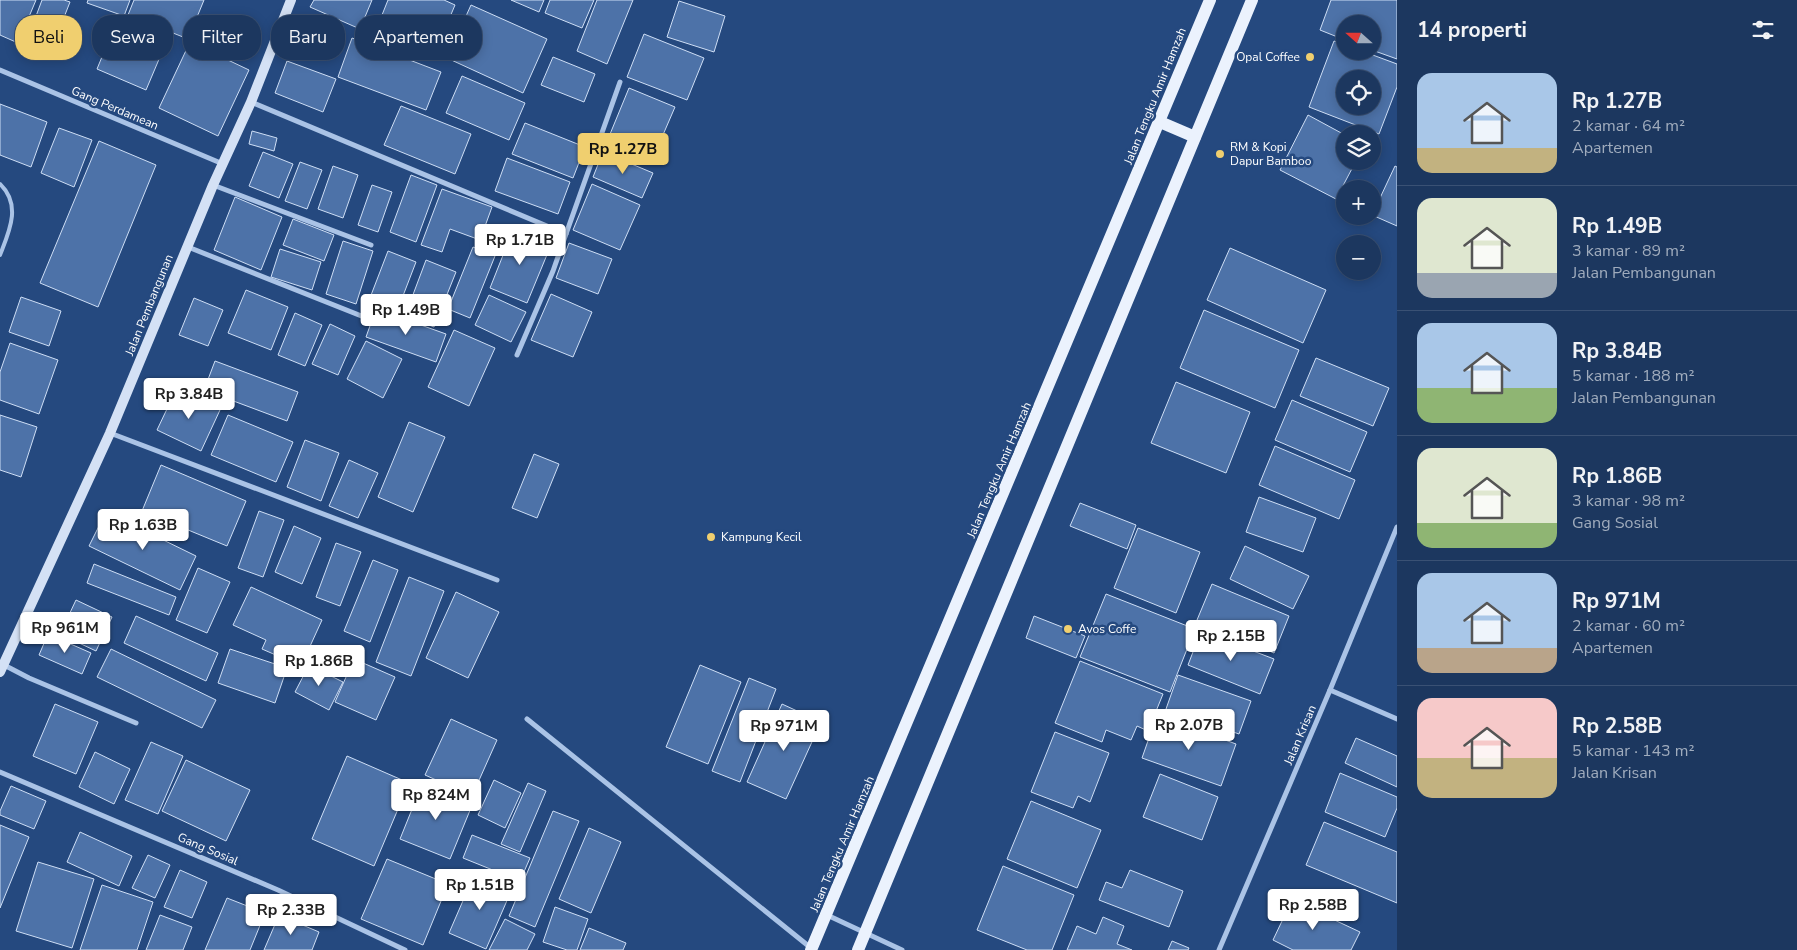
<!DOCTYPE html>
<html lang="id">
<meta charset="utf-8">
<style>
body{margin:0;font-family:"Nunito Sans",sans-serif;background:#294268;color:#f1f3f6;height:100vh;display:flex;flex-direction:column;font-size:19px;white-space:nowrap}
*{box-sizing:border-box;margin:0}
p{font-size:16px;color:#a0acbd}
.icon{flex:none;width:28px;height:28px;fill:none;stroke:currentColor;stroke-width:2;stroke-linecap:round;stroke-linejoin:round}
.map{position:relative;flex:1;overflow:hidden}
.drawer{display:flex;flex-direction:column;background:#1c375f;width:400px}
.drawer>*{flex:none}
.banner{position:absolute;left:15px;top:15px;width:475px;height:45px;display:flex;gap:10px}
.needle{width:32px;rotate:291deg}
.tools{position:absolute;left:1336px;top:15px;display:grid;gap:10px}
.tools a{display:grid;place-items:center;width:45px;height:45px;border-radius:50%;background:#1c375f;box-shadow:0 2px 12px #0003,0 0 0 1px #3a5174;font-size:25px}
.price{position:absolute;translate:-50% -42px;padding:0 11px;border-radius:5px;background:#fff;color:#222;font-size:16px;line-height:32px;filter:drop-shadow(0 1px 2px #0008)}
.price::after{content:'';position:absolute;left:50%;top:30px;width:15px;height:11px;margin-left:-8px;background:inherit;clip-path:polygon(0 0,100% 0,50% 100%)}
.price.current{background:#f0cf6f;color:#111}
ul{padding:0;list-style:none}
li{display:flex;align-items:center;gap:15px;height:125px;padding:0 20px}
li+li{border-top:1px solid #3a5174}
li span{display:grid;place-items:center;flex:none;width:140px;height:100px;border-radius:15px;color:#555}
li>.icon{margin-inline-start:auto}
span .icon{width:60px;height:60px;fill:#fffc;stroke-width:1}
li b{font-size:21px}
h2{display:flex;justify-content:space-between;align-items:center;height:60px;padding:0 20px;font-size:21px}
.pill{padding:0 18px;border-radius:20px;background:#1c375f;box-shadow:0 2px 12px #0003,0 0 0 1px #3a5174;font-size:18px;line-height:45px}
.pill.current{background:#f0cf6f;color:#111}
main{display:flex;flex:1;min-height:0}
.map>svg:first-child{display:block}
.building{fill:#4d72a8;stroke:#cedef5;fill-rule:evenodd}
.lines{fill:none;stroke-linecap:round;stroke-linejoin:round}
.lane{stroke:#aac3e6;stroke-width:4}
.street{stroke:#aac3e6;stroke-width:5}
.secondary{stroke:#d4e1f5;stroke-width:10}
.primary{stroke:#ebf2fd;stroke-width:12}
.poi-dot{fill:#f0cf6f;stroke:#25497f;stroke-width:2}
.labels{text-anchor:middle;stroke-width:5;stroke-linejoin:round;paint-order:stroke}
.poi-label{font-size:12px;fill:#fff;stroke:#25497f;text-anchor:start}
.street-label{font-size:12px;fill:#fff;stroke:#25497f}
</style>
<main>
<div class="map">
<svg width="1397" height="950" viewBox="0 0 1397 950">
<rect width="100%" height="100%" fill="#25497f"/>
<g class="building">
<path d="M0,0h36l-18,43 -18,-8z"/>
<path d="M42,0h22l6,2 -20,51 -24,-10z"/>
<path d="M88,0h42l-6,16 -37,-13z"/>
<path d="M134,0h70l-16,39 -60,-24z"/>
<path d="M314,0h58l-12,29 -50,-22z"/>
<path d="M388,0h56l11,5 -19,45 -58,-25z"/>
<path d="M511,0h33l-5,12z"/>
<path d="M550,0h44l-12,28 -37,-15z"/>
<path d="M597,0h36l-26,64 -30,-13z"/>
<path d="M1331,0h66v59l-25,-9v-26h-27v16l-25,-10z"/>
<path d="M679,1l46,15 -11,36 -47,-15z"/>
<path d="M471,5l76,34 -24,54 -76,-35z"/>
<path d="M213,17l30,10 -10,27 -29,-11z"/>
<path d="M118,18l50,20 -22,52 -49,-21z"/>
<path d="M644,34l60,24 -17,42 -60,-23z"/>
<path d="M352,38l89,34 -15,38 -88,-33z"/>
<path d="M1334,41l11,4v6h17l35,13v23l-18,47 -70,-27zM1345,79h27v27h-27z"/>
<path d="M190,42l59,28 -31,66 -59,-28z"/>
<path d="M553,57l42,17 -11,28 -43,-17z"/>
<path d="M287,61l49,18 -13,33 -48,-19z"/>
<path d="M462,76l63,27 -16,37 -63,-27z"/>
<path d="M629,88l46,19 -22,51 -45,-19z"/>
<path d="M0,104l47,18 -16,45 -31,-12z"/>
<path d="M401,106l70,28 -16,40 -71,-29z"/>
<path d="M1308,115l37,20v26h11l-20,38 -56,-29z"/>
<path d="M525,123l60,24 -12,31 -61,-24z"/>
<path d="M59,128l33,12 -18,47 -33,-14z"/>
<path d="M252,131l25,7 -3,13 -25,-7z"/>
<path d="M99,141l57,24 -58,142 -58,-24z"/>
<path d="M263,152l30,12 -14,34 -30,-12z"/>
<path d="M603,152l50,21 -11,25 -49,-21z"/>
<path d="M507,158l63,24 -12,32 -63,-23z"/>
<path d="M300,162l22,8 -15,39 -22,-8z"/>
<path d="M333,166l25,9 -15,43 -25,-9z"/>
<path d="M1395,166l2,1v59l-25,-11z"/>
<path d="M411,175l26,10 -21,57 -26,-10z"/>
<path d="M592,184l48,21 -20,45 -47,-20z"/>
<path d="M372,185l20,7 -14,40 -20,-7z"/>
<path d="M442,189l50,18 -12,33 -30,-11 -8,23 -21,-7z"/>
<path d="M235,197l47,20 -21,53 -47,-20z"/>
<path d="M293,219l41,16 -10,26 -41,-16z"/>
<path d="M513,230l38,15 -24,58 -37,-15z"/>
<path d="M343,241l30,10 -17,53 -30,-10z"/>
<path d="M569,243l43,16 -14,35 -42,-16z"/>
<path d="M473,247l22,9 -25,62 -22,-9z"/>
<path d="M1230,248l96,42 -23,53 -96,-43z"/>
<path d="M280,249l41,13 -9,28 -41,-13z"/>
<path d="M388,251l28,11 -20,52 -28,-11z"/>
<path d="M426,260l30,12 -22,55 -29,-11z"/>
<path d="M246,290l42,17 -17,43 -43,-17z"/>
<path d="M551,294l41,18 -19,45 -42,-17z"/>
<path d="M489,295l37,17 -15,30 -36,-17z"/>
<path d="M21,297l40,14 -12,35 -40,-14z"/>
<path d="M194,298l29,12 -15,36 -29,-11z"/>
<path d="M376,309l70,25 -10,28 -70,-25z"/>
<path d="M1204,310l95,40 -24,58 -95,-40z"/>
<path d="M295,313l27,12 -17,41 -27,-11z"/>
<path d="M330,324l25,12 -17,39 -26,-11z"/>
<path d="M454,330l41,18 -26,58 -41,-19z"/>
<path d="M366,341l36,18 -19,39 -36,-19z"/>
<path d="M10,343l48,17 -19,54 -39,-14v-28z"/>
<path d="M1316,358l73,30 -16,38 -73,-30z"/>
<path d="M215,361l83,31 -11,29 -83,-31z"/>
<path d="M1176,382l74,30 -24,61 -75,-30z"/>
<path d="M176,390l44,20 -19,41 -44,-21z"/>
<path d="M1292,400l75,32 -17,40 -75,-32z"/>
<path d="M0,415l37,12 -16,50 -21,-7z"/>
<path d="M228,415l65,27 -17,40 -65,-27z"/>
<path d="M409,422l36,15 -32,75 -35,-15z"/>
<path d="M305,440l34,13 -18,48 -34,-14z"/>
<path d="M1275,446l80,34 -16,39 -80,-34z"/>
<path d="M534,454l25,10 -22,54 -25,-10z"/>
<path d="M349,460l29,13 -20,45 -29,-12z"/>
<path d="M161,465l85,36 -19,45 -85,-35z"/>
<path d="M1259,497l57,21 -13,34 -57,-20z"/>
<path d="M1080,503l56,22 -9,24 -57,-23z"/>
<path d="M259,511l25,9 -21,57 -25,-9z"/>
<path d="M106,512l90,44 -16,34 -91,-44z"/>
<path d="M294,526l27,12 -19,46 -27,-12z"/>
<path d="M1138,528l62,24 -24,61 -62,-25z"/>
<path d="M336,543l25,9 -21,54 -24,-9z"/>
<path d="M1245,546l64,30 -16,33 -63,-30z"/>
<path d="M373,560l25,10 -28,72 -26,-11z"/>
<path d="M94,564l82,33 -7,18 -82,-32z"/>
<path d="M198,568l32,14 -23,51 -31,-13z"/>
<path d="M409,577l35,14 -33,85 -35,-14z"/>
<path d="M1212,584l77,32 -15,37 -77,-33z"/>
<path d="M251,587l71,33 -21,46 -39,-17 4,-9 -33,-15z"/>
<path d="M456,592l43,20 -31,66 -42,-20z"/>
<path d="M1106,594l89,35 -25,63 -90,-35z"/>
<path d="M76,600l36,17 -16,34 -36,-17z"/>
<path d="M136,616l82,37 -12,28 -82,-38z"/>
<path d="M1034,616l51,20 -9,22 -50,-20z"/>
<path d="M1201,631l73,28 -14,35 -72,-29z"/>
<path d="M48,634l43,19 -9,21 -43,-19z"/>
<path d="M111,649l105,51 -14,28 -105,-51z"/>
<path d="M230,649l57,19 -12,35 -57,-20z"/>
<path d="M354,659l41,18 -19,43 -41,-18z"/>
<path d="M1080,661l83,33 -15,37 -11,-5 -6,14 -25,-10 -4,12 -47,-19z"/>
<path d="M309,665l34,17 -14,28 -34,-18z"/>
<path d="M700,665l41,17 -33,82 -42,-17z"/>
<path d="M1178,675l73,26 -12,33 -73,-25z"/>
<path d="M749,678l27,11 -36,93 -28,-11z"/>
<path d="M55,704l43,18 -22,52 -43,-18z"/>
<path d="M782,704l39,18 -35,77 -39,-17z"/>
<path d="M1157,715l79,29 -15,42 -79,-28z"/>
<path d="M451,719l46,21 -25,56 -47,-21z"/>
<path d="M1055,732l54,21 -19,49 -12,-6 -5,12 -42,-16z"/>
<path d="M1356,738l41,18v31l-52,-24z"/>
<path d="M151,742l32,14 -25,58 -33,-14z"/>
<path d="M95,752l35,17 -16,35 -35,-17z"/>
<path d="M347,756l62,27 -35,83 -62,-27z"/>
<path d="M186,760l64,30 -24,51 -64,-30z"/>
<path d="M1340,773l57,24v11l-12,29 -60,-25z"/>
<path d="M1160,774l58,23 -16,43 -59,-23z"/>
<path d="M494,780l27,13 -16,35 -27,-13z"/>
<path d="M423,782l50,21 -23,56 -50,-20z"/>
<path d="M528,783l18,8 -26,61 -19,-8z"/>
<path d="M11,786l35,15 -12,28 -34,-14v-4z"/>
<path d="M1031,801l70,29 -24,58 -70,-29z"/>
<path d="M553,811l26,10 -44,106 -26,-11z"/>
<path d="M1324,822l73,30v51l-91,-38z"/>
<path d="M0,825l29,12 -29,71z"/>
<path d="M589,828l32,14 -30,71 -32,-14z"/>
<path d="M80,832l52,24 -13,30 -52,-24z"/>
<path d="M472,835l58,23 -10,23 -57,-23z"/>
<path d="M148,855l22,10 -15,33 -23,-10z"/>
<path d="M387,859l61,25 -25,61 -62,-26z"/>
<path d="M38,862l56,17 -22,69 -56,-17z"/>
<path d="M1003,866l71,29 -22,55h-25l-50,-20z"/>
<path d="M180,870l27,12 -15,36 -28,-11z"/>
<path d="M1130,870l53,21 -14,36 -70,-27 7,-18 16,6z"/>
<path d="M475,873l37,16 -26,60 -37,-16z"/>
<path d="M102,885l51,17 -16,48h-57z"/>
<path d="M227,898l38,15 -15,37h-45z"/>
<path d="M1292,900l68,32 -9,18h-58l-20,-10z"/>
<path d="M555,907l33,12 -11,31h-10l-24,-8z"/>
<path d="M160,915l32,12 -9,23h-37z"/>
<path d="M279,915l40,17 -7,18h-48z"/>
<path d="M1103,917l21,9 -7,18 15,6h-65l10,-24 19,8z"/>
<path d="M505,919l30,15 -8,16h-38z"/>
<path d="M589,928l37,15 -3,7h-43z"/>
<path d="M1172,941l17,7 -1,2h-20z"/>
</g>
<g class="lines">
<path class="lane" d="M0,184c22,21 9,48 0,71"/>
<g class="street">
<path d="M0,70l223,94"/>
<path d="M251,102l315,132 -13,37 -36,84"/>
<path d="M213,185l158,60"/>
<path d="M566,234l54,-152"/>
<path d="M188,247l176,70"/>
<path d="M110,433l387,147"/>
<path d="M4,665l25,13 107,45"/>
<path d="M1330,690l67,29"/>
<path d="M527,719l284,229"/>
<path d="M0,772l278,118 127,60"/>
<path d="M827,915l75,35"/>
<path d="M1219,950l111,-260 67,-163"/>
</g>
<path class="secondary" d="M0,672l110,-239 103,-248 38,-83 40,-102"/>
<g class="primary">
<path d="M1160,122l35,15"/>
<path d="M811,950l399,-950"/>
<path d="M858,950l394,-950"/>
</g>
</g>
<g class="poi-dot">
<circle cx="1310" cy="57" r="5"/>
<circle cx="1220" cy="154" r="5"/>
<circle cx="711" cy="537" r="5"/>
<circle cx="1068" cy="629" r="5"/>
</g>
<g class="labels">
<g class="poi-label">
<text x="1300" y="61" text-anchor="end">Opal Coffee</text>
<text x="1230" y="151">RM &amp; Kopi<tspan x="1230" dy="14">Dapur Bamboo</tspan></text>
<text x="721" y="541">Kampung Kecil</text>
<text x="1078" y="633">Avos Coffe</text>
</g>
<g class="street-label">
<text transform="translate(1155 96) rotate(-68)" y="4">Jalan Tengku Amir Hamzah</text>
<text transform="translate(115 108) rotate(23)" y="4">Gang Perdamean</text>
<text transform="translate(149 305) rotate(-68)" y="4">Jalan Pembangunan</text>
<text transform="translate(999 470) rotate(-67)" y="4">Jalan Tengku Amir Hamzah</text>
<text transform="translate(1300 735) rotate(-67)" y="4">Jalan Krisan</text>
<text transform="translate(842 844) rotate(-67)" y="4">Jalan Tengku Amir Hamzah</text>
<text transform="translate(208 849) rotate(23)" y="4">Gang Sosial</text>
</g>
</g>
</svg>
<div class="tools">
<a><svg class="needle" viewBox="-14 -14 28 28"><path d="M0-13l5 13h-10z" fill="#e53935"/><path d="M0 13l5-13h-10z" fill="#a0acbd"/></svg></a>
<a><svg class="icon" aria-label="locate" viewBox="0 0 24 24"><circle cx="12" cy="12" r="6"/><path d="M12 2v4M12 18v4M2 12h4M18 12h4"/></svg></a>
<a><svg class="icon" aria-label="layers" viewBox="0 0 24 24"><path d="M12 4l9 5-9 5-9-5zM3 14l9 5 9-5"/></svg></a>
<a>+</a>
<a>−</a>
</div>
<b class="price current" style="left:623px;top:175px">Rp 1.27B</b>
<b class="price" style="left:520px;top:266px">Rp 1.71B</b>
<b class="price" style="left:406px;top:336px">Rp 1.49B</b>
<b class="price" style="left:189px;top:420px">Rp 3.84B</b>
<b class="price" style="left:143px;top:551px">Rp 1.63B</b>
<b class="price" style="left:65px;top:654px">Rp 961M</b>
<b class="price" style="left:1231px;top:662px">Rp 2.15B</b>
<b class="price" style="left:319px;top:687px">Rp 1.86B</b>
<b class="price" style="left:1189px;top:751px">Rp 2.07B</b>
<b class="price" style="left:784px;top:752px">Rp 971M</b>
<b class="price" style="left:436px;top:821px">Rp 824M</b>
<b class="price" style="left:480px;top:911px">Rp 1.51B</b>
<b class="price" style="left:1313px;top:931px">Rp 2.58B</b>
<b class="price" style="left:291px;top:936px">Rp 2.33B</b>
<div class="banner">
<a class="pill current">Beli</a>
<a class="pill">Sewa</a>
<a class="pill">Filter</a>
<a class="pill">Baru</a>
<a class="pill">Apartemen</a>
</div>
</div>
<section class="drawer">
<h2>14 properti<svg class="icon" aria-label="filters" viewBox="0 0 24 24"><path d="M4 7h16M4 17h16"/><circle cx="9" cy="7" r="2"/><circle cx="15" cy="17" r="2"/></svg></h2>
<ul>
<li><span style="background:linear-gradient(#a9c7e8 75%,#c2b280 0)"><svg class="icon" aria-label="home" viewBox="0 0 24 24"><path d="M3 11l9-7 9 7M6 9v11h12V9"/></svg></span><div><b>Rp 1.27B</b><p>2 kamar · 64 m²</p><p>Apartemen</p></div></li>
<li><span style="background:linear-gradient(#dfe7d0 75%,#9aa5b1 0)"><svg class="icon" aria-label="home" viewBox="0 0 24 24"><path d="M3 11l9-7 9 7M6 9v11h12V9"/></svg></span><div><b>Rp 1.49B</b><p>3 kamar · 89 m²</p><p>Jalan Pembangunan</p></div></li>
<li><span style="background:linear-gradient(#a9c7e8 65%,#8fb573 0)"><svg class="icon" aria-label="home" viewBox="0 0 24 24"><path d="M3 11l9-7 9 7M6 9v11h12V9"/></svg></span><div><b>Rp 3.84B</b><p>5 kamar · 188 m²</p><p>Jalan Pembangunan</p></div></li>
<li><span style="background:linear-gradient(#dfe7d0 75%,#8fb573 0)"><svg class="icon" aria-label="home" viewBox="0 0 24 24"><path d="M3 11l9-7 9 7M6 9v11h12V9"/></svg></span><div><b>Rp 1.86B</b><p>3 kamar · 98 m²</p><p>Gang Sosial</p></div></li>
<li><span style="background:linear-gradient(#a9c7e8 75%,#b9a48a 0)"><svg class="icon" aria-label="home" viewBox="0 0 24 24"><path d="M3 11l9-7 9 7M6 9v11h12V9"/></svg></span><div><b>Rp 971M</b><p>2 kamar · 60 m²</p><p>Apartemen</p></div></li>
<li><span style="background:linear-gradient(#f6c9c9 60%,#c2b280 0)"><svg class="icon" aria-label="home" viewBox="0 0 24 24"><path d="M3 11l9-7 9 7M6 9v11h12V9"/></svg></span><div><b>Rp 2.58B</b><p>5 kamar · 143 m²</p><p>Jalan Krisan</p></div></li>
</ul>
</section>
</main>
